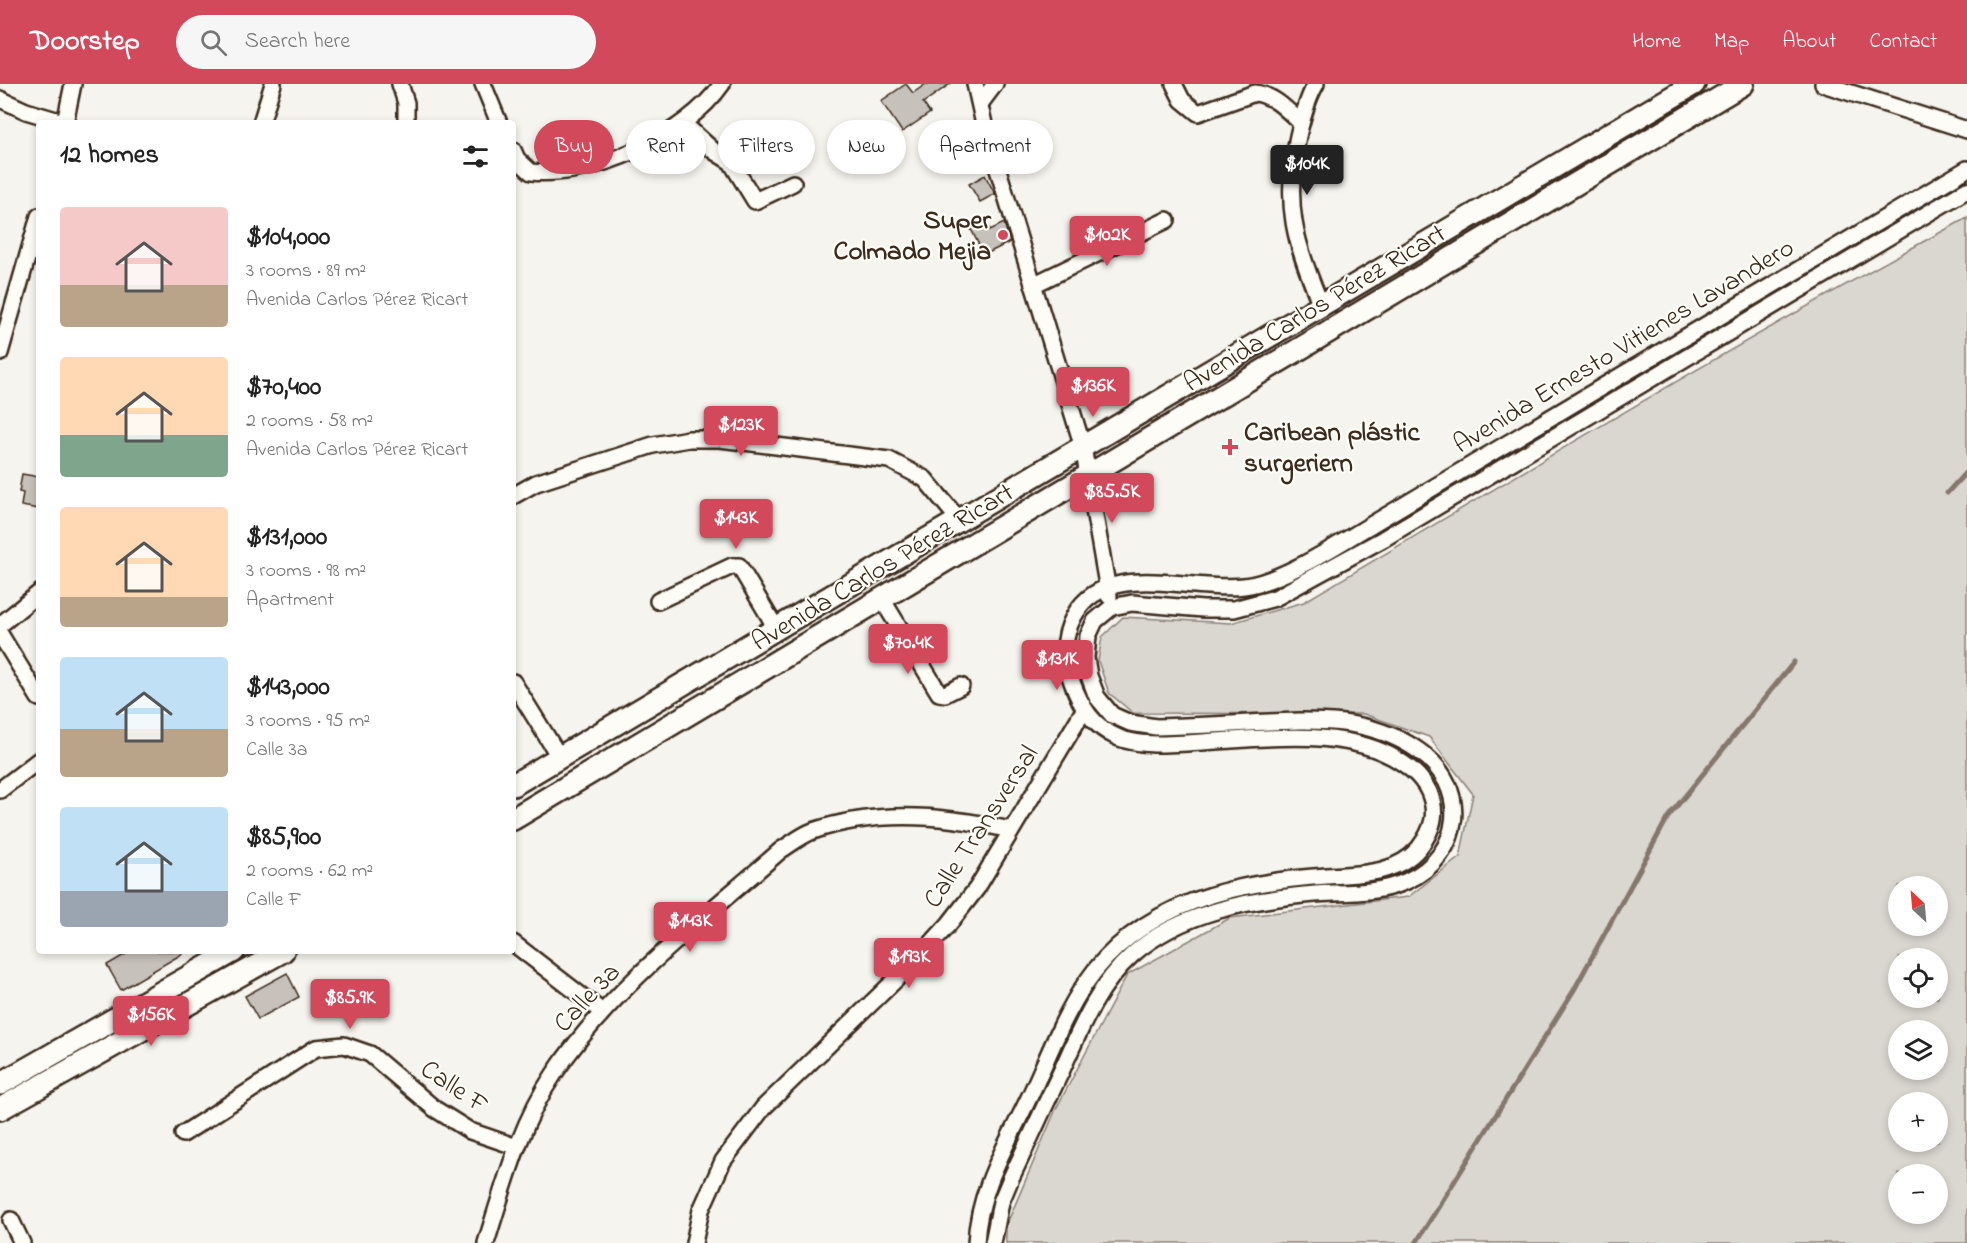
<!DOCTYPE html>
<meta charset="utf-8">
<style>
body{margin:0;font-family:"Indie Flower",sans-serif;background:#f6f6f6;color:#222;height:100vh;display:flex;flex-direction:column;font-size:22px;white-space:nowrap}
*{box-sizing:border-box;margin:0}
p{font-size:20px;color:#767676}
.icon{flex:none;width:33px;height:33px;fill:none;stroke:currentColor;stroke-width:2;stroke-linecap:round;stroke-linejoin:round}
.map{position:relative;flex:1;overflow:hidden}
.side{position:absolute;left:36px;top:36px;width:480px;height:834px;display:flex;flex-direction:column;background:#fff;border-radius:6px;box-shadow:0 3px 9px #0003}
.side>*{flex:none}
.guide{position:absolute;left:534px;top:36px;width:570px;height:54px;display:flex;gap:12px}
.needle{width:39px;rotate:334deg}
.fabs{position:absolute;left:1888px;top:792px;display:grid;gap:12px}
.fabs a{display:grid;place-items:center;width:60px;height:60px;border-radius:50%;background:#fff;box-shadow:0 3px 9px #0003;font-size:30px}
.price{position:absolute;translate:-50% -51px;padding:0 14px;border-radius:6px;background:#d1495b;color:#fff;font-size:20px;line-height:39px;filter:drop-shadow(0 2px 3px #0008)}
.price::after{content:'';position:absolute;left:50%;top:36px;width:18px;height:14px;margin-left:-9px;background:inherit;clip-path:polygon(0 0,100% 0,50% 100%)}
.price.current{background:#222;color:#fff}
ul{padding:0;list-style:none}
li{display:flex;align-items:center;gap:18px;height:150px;padding:0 24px}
li span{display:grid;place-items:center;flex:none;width:168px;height:120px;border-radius:6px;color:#555}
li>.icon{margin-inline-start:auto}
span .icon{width:72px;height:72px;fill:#fffc;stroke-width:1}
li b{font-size:26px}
h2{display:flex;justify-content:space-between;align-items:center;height:72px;padding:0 24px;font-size:26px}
.chip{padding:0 21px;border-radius:27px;background:#fff;box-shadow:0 3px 9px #0003;font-size:21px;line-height:54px}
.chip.current{background:#d1495b;color:#fff}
header{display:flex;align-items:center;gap:36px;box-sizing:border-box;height:84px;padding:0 30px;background:#d1495b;color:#fff}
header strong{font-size:28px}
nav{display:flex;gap:33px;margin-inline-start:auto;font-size:21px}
.search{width:420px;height:54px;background:#f6f6f6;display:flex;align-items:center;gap:15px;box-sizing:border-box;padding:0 21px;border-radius:33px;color:#767676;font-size:22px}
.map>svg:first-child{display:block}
.green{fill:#dad6d0;stroke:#8a8077;stroke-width:1.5;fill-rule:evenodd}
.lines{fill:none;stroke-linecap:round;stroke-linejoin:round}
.stream{stroke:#84786e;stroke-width:5}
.building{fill:#c7c1bb;stroke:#3b2a1e;stroke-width:1.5}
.street-casing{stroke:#3b2a1e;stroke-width:20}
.secondary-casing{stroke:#3b2a1e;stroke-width:26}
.street{stroke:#fdfcf7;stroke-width:15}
.secondary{stroke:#fdfcf7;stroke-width:21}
.poi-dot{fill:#d1495b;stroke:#fdfcf7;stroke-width:2}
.labels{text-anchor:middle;stroke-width:4.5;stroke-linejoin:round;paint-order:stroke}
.poi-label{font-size:27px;font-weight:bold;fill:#3b2a1e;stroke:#fdfcf7;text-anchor:end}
.street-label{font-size:27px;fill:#3b2a1e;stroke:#fdfcf7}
</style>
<header>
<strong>Doorstep</strong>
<div class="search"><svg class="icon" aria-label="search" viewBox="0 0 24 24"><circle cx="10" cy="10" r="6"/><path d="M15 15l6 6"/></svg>Search here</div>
<nav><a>Home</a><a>Map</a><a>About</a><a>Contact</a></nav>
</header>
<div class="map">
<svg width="1967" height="1159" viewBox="0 0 1967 1159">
<rect width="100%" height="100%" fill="#f5f4ee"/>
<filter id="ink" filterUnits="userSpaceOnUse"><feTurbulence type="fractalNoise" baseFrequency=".0167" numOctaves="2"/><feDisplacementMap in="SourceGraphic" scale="12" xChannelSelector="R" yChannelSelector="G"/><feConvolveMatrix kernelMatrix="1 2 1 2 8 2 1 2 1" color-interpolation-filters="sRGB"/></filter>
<g filter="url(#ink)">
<path class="green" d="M1967,134v1025h-961v-17l50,-117 71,-134 103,-57 178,-21 52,-40 13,-63 -44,-57 -65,-23 -231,-1 -24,-20 -11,-32 4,-24 21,-20 108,6 73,-21c220,-130 438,-263 663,-384zM1899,802h39v40h-39zM1899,874h39v40h-39zM1899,946h39v40h-39zM1899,1018h39v40h-39zM1899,1090h39v40h-39z"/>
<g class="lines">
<g class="stream">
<path d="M1947,409l20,-22"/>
<path d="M1416,1159l158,-253 94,-173 126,-155"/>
</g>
</g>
<g class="building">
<path d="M906,0l7,9 13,-9h24l-27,19 7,10 -28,19 -21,-31z"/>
<path d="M985,91l10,19 -15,8 -11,-18z"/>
<path d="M987,138l3,8 14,-7 6,19 -26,13 -13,-26z"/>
<path d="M22,390l17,3v32l-18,-3 2,-13 -4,-1z"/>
<path d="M131,867h56l-66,39 -14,-25z"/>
<path d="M287,889l12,24 -41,22 -13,-23z"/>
</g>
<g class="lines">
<defs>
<g id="street">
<path d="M400,0l6,19v20"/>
<path d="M483,0l16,39"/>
<path d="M975,0l9,40 99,323 26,149"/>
<path d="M1174,0l8,16 16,13 57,-20c19,2 33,18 46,30"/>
<path d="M1316,0c-9,15 -14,35 -18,52 -15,68 -3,107 23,169"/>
<path d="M1823,0l144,46"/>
<path d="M0,15l26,12 40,12"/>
<path d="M980,20l15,-20"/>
<path d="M65,39l8,-39"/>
<path d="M261,39l12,-39"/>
<path d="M683,39l32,29 16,10 24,39 38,-18"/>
<path d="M513,66l4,9 14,13c63,6 155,-36 191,-88"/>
<path d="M1033,201l134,-65"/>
<path d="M0,269l39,-137"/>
<path d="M513,412l23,-13 117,-38 36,-6h31l169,21 36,19 34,41"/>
<path d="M882,515l57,94 6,1 16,-8"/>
<path d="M658,517l74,-35h7l37,62"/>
<path d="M0,541l39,-32"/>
<path d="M0,550l39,64"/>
<path d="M513,598l47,76"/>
<path d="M0,706l39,-30"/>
<path d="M513,859l88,68"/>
<path d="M183,1050l133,-86 28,-3 26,9 65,55 35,22 47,16"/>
<path d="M11,1136l11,23"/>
<path d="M486,1159c18,-57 34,-119 68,-169 56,-85 150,-156 227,-224 10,-6 21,-15 32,-19 63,-22 133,-16 197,-1"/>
<path d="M694,1159l7,-33 22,-49 40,-53 153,-148 33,-36 28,-36 107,-178"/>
<path d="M976,1159c2,-56 36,-107 58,-156 16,-35 30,-72 51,-103 55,-81 149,-102 242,-108 32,-2 69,-1 92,-28 14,-18 19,-35 10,-56 -8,-17 -22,-27 -38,-36 -58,-30 -140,-16 -204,-13 -21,1 -47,3 -68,-5 -26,-11 -38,-31 -47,-56 -9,-23 -10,-44 2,-66 31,-58 117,-23 170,-30 38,-4 96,-43 130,-63l593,-354"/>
<path d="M993,1159l8,-41 10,-24c17,-35 33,-71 50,-106 19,-42 36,-86 71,-117 48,-43 121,-56 183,-61 32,-2 63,0 92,-13 57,-26 63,-95 12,-130 -51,-36 -111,-31 -170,-28 -31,2 -62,3 -93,4l-26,-4 -18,-8 -15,-18 -8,-21 -3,-18 2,-22 7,-15 17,-14 20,-4 71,6h31l41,-11 108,-59 584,-349"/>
</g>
<g id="secondary">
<path d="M513,701l1181,-701"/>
<path d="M513,735l1230,-735"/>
<path d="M0,1000l234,-133"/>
<path d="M0,1025l283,-158"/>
</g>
</defs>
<use href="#street" class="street-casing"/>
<use href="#secondary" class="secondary-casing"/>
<use href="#street" class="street"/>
<use href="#secondary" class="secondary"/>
</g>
</g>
<g class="poi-dot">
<circle cx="1003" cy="151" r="6"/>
<path d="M1227 354h6v6h6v6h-6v6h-6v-6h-6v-6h6z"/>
</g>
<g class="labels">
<g class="poi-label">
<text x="991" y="144">Super<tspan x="991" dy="31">Colmado Mejia</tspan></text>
<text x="1244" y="356" text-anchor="start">Caribean plástic<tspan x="1244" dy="31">surgeriern</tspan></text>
</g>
<g class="street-label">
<text transform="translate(1314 223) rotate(-31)" y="9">Avenida Carlos Pérez Ricart</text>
<text transform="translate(1623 261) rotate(-31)" y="9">Avenida Ernesto Vitienes Lavandero</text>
<text transform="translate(882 482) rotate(-31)" y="9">Avenida Carlos Pérez Ricart</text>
<text transform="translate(980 742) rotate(-57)" y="9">Calle Transversal</text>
<text transform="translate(586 913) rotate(-47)" y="9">Calle 3a</text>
<text transform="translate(455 1002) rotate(34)" y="9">Calle F</text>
</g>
</g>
</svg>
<div class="fabs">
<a><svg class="needle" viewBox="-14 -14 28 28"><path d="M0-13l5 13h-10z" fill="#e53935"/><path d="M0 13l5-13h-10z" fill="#767676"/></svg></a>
<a><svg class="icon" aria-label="locate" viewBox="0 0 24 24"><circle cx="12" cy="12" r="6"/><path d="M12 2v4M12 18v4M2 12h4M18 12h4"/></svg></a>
<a><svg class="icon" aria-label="layers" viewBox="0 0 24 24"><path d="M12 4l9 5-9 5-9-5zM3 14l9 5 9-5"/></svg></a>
<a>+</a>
<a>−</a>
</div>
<b class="price current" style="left:1307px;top:112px">$104K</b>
<b class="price" style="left:1107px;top:183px">$102K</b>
<b class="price" style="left:1093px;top:334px">$136K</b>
<b class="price" style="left:741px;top:373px">$123K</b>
<b class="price" style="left:1112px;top:440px">$85.5K</b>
<b class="price" style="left:736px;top:466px">$143K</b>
<b class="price" style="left:908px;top:591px">$70.4K</b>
<b class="price" style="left:1057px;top:607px">$131K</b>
<b class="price" style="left:690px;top:869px">$143K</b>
<b class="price" style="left:909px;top:905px">$193K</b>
<b class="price" style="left:350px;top:946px">$85.9K</b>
<b class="price" style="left:151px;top:963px">$156K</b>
<div class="guide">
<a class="chip current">Buy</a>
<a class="chip">Rent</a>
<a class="chip">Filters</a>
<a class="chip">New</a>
<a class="chip">Apartment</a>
</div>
<section class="side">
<h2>12 homes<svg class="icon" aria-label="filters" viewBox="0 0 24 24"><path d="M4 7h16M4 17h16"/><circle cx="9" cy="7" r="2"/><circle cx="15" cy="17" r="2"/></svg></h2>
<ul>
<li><span style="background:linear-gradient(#f6c9c9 65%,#b9a48a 0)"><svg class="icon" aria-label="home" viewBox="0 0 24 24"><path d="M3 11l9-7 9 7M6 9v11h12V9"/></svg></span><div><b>$104,000</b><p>3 rooms · 89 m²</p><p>Avenida Carlos Pérez Ricart</p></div></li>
<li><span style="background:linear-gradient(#ffd9b3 65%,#7fa58c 0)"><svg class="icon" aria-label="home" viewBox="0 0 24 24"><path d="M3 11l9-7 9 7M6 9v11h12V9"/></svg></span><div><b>$70,400</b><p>2 rooms · 58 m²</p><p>Avenida Carlos Pérez Ricart</p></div></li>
<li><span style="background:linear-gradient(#ffd9b3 75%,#b9a48a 0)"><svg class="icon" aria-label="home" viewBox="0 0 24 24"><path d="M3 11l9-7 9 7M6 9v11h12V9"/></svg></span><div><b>$131,000</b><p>3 rooms · 98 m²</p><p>Apartment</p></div></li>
<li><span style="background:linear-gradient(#bfe0f5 60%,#b9a48a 0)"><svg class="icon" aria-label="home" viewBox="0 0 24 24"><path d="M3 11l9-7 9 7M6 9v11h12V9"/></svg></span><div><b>$143,000</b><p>3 rooms · 95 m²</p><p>Calle 3a</p></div></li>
<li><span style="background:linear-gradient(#bfe0f5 70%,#9aa5b1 0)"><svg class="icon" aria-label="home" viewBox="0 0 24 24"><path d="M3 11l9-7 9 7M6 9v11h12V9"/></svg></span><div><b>$85,900</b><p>2 rooms · 62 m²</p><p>Calle F</p></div></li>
</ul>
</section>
</div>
